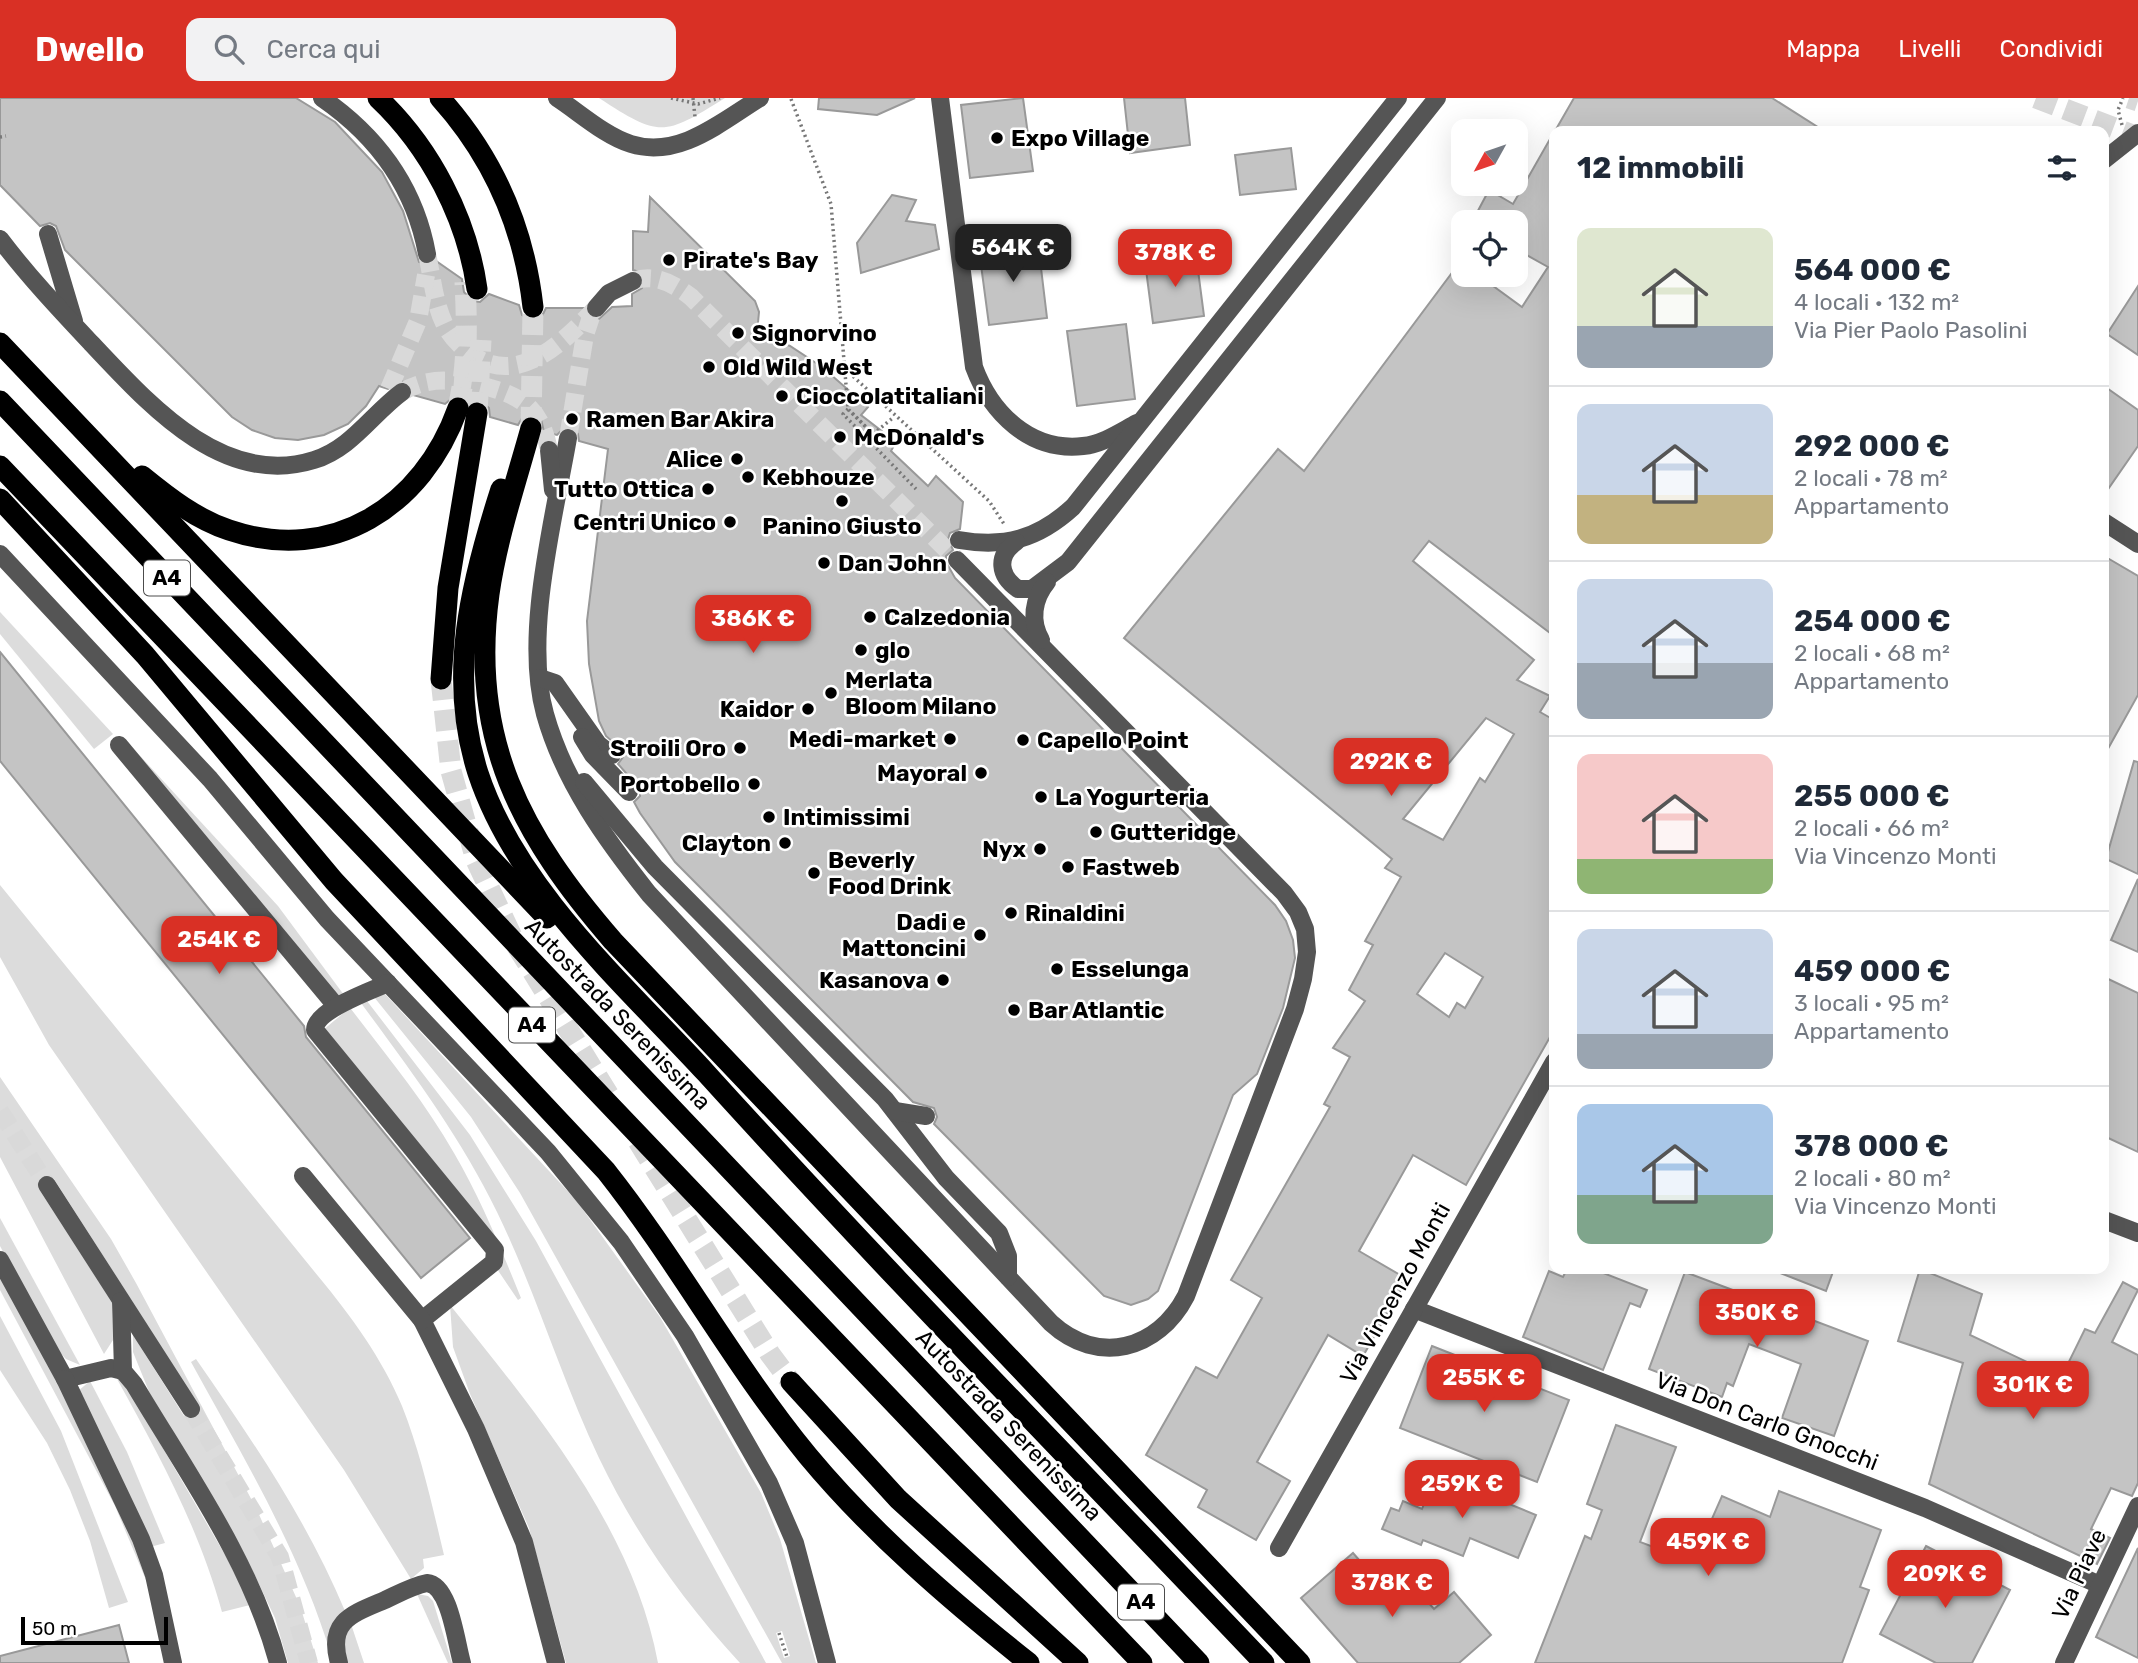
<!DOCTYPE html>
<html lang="it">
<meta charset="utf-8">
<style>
body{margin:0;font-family:Rubik,sans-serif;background:#f2f2f3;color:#1f2937;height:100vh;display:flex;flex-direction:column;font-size:26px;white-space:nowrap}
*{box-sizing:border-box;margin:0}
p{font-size:23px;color:#747a83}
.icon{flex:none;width:38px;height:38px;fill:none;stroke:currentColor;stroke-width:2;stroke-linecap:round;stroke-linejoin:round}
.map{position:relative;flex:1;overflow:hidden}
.drawer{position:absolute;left:1549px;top:28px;width:560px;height:1148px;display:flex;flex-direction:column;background:#fff;border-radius:14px;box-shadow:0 7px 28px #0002}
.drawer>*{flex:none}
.needle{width:46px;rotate:230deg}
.tools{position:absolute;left:1451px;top:21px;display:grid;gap:14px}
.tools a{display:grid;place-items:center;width:77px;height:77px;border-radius:14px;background:#fff;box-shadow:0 7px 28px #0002;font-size:35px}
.scale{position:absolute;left:21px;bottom:18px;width:147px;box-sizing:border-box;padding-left:7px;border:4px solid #000;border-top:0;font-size:19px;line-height:24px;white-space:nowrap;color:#000;-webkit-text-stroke:5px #fff;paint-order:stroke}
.price{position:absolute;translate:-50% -60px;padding:0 16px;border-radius:14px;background:#d93025;color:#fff;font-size:23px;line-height:46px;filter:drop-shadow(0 2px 4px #0008)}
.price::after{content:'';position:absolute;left:50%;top:42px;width:21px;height:16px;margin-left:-10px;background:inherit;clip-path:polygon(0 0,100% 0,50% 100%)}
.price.on{background:#222;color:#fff}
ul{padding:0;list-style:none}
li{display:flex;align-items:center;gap:21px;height:175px;padding:0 28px}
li+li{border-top:2px solid #e0e1e3}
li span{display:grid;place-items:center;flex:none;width:196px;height:140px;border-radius:14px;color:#555}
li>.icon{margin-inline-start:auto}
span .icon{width:84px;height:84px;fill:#fffc;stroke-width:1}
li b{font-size:30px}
h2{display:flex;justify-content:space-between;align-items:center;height:84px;padding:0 28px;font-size:30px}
header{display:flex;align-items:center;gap:42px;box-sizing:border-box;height:98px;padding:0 35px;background:#d93025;color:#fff}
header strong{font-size:33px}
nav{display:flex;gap:38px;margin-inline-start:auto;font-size:24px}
.search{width:490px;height:63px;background:#f2f2f3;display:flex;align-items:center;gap:18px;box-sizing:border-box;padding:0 24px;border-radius:14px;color:#747a83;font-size:26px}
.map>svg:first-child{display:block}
.green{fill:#dcdcdc;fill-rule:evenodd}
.building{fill:#c4c4c4;stroke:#999;stroke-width:2;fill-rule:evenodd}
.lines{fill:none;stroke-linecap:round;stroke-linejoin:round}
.minor-tunnel{stroke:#d9d9d9;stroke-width:18;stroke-dasharray:18 9;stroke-linecap:butt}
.highway-tunnel{stroke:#d9d9d9;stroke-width:21;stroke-dasharray:21 10;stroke-linecap:butt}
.path{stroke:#777;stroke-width:3.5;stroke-dasharray:2 3.5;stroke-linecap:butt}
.minor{stroke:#555;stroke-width:18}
.highway{stroke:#000;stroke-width:21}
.poi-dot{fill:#000;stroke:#fff;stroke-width:2.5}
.labels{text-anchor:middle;stroke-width:5;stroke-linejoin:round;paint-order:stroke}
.shield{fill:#fff;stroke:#4c4c4c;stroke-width:2}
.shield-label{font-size:21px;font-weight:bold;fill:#000}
.poi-label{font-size:23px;font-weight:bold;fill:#000;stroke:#fff;text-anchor:start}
.street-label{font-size:23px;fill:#000;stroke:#fff}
</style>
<header>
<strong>Dwello</strong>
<div class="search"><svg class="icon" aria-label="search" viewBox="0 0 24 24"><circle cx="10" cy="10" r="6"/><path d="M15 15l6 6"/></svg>Cerca qui</div>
<nav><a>Mappa</a><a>Livelli</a><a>Condividi</a></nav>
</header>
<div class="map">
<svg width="2138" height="1565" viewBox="0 0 2138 1565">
<rect width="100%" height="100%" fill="#fff"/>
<g class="green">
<path d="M599,0h126c-61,38 -65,40 -126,0z"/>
<path d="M0,514l113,122 -19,15 -94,-115z"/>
<path d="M132,649l146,159 66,89 -6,2z"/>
<path d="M0,787l318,391c33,40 64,82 84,130 19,48 30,99 42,149l-21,4 1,9 -13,11 -67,-109 -295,-425 -49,-88z"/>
<path d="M385,896l191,206 84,117 101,176 19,46 36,124h-34l-262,-470 -49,-76 -97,-120zM782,1533l8,25 -6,2 -8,-25z"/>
<path d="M367,903l103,134 66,106 230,422h-26c-57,-62 -104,-128 -141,-205 -38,-80 -63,-166 -102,-246 -37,-76 -86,-141 -136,-209z"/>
<path d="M351,911c36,47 74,93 103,144 27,46 47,96 67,145l-3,2 -23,-34 5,-4 -178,-231 25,-21z"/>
<path d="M0,979l111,162 25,44 121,227 43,96 18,57h-30l-13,-45 -26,-55 -99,-169 -17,-42v-17l51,81 15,-10 -145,-227 -15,10 73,113 1,38 -9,14 -104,-197z"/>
<path d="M0,1120l80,147 -14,-6 -12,-13 -54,-100z"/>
<path d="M0,1174l71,133 79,174 -4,1 -31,-74 -115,-216z"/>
<path d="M450,1207c84,105 183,222 208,358h-92l-37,-135 -59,-134 -17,-47z"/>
<path d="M0,1218l61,115 67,171 -19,6 -19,-67 -20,-51 -23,-47 -47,-73z"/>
<path d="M196,1261c56,81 111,161 149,252l-14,44c-31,-104 -88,-198 -140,-293z"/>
<path d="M117,1281l8,4 103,177 22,45 -28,7c-23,-84 -63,-157 -105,-233z"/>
<path d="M90,1283l37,71 38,91 -15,4 -72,-156z"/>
<path d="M417,1496l11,2 5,5 19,62h-4z"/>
<path d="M351,1526l13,39h-18l-3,-13 2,-22z"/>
</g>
<g class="building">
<path d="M0,0h296l39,24 47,50 21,39 16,51 10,3 7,-4 26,18 2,13 8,9 8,1 9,-8 30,11 3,10 7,4 12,-1 5,-10h39l4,9 10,2 13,-12 20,-1v-12l10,-6 2,-7 -4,-9 -7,-2v-39l15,1 2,-35 105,104 4,11 -2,21 33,13 32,21 46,40 -7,8 35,27 -5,9 37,35 8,-10 27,26 -3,27 -10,4 -2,6 5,11 -7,6v6l9,16 320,327 11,16 7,19 2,18 -12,50 -26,66 -24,21 -75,196 -10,8 -17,6 -27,-9 -170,-172 3,-7 -3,-9 -21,-6 -238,-240 -35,-49 -6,-11 6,-6v-7l-22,-25 5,-7 -1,-7 -16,-14 -7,-15 -10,-57 -2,-43 21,-172 -29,-8 -1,-7 -7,-7 -7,1 -7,7 -13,-3 -3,-13 -7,-4 -12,3 -4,7 -28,-8 -1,-9 -9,-8 -10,3 -6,-7 -8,-1 -11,9 -32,-9 -3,-11 -9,-3 -13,8 -9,-3 -13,20 -18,18 -24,11 -26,5 -23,-2 -23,-8 -20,-13 -167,-167 -9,-24 -6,-3 -10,3 -40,-41z"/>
<path d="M819,0h96l-38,17 -59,-6z"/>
<path d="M1023,0l10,73 -63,7 -9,-73z"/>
<path d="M1124,0h61l5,47 -60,8z"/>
<path d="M1574,0h198l52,33h-269z"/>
<path d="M1554,34v504l-125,-95 -16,20 121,99 -17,20 33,16 -10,16 14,8v310l-88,155 -53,-30 -54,96 48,28 -44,77 -35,-21 -71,127 33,19 -34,59 -58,-33 9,-17 -61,-35 50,-88 21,11 45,-80 -31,-18 99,-173 -6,-3 26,-47 -17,-9 32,-47 -16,-11 24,-45 -8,-4 36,-64 -16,-9 7,-9 -268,-221 154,-189 26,22 159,-213v17h15l44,32 26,-40 -32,-18v-27h-44l17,-32 24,14zM1486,620l28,16 -29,48 -5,-4 -37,62 -40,-21zM1445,855l38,24 -18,31 -8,-5 -8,14 -32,-23z"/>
<path d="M1291,50l5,41 -56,6 -5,-40z"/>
<path d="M892,97l24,5 -10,21 29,4 4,24 -78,24 -4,-30z"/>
<path d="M1038,145l9,75 -58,7 -10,-75z"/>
<path d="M1196,157l8,61 -51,7 -8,-61z"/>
<path d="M2138,188v69l-31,-21z"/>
<path d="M1126,226l9,75 -58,7 -10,-75z"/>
<path d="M2104,288l34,24v36l-34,49z"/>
<path d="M2104,458l34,20v119l-34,61z"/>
<path d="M0,554l304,374 2,11 164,201 -49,40 -421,-517z"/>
<path d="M2134,663l4,1v112l-32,-15z"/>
<path d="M2138,781v73l-27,-12z"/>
<path d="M2104,879l34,16v159l-34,-16z"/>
<path d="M1567,1171h26l54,21 -7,17 -10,-4 -27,67 -80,-33 26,-66 14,6z"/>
<path d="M1770,1171h64l-8,22z"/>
<path d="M1920,1171l62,25 -12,41 91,43 24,-49 10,4 28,-51 15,8 -26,52 26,13v128l-6,13 -21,-8 -20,41 19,9 -13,26 -168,-80 34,-121 -65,-22z"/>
<path d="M1685,1174l183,69 -34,95 -52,-18 19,-54 -52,-20 -16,42 -6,-3 -5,14 -73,-28z"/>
<path d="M1432,1248l137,54 -32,82 -137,-54z"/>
<path d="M1616,1327l60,22 -36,95 53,20 29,-66 48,21 9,-26 102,39 -21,57 9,3 -27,73h-307l50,-127 6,3 11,-29 -15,-6z"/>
<path d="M1436,1376l100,41 -18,43 -48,-20 -7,18 -40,-16 -2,5 -39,-16 9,-21 8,3 4,-10 19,8z"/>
<path d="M1926,1448l84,44 -38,73h-36l-56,-29z"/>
<path d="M2138,1450v110l-42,-21z"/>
<path d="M1353,1455l32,37 18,-17 31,36 20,-17 37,43 -32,28h-101l-57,-65z"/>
<path d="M119,1527l10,38h-129v-7z"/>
</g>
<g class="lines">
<g class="minor-tunnel">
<path d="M427,156c5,22 7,48 17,69 6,13 16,23 28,32 48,33 93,-15 124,-47"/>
<path d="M633,183c22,-8 41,3 58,16l266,263"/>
<path d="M389,291l29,-68 8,-46"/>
<path d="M402,294c24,-14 45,-13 73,-8 43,10 65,20 74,66"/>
<path d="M568,340l17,-103 6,-18"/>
<path d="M0,1013l47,74"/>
<path d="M191,1311l89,148 29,106"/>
</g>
<g class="highway-tunnel">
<path d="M2036,0l102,39"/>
<path d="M2129,0l9,3"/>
<path d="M458,310c10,-42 9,-83 7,-126"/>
<path d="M477,315l4,-73"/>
<path d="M531,330l2,-121"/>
<path d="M441,581l10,92 25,89 39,83 98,159"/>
<path d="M638,1043l132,213 21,28"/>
</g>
<g class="path">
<path d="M671,0l27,6 22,-6"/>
<path d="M693,0l2,19"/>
<path d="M791,1l40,105 17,205 25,25"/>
<path d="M2122,27l-4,-15 5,-12"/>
<path d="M0,39l6,-1"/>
<path d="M845,271l144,132 15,23"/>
<path d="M848,311l-5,5 73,75"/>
<path d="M852,315l20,20"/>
<path d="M873,336l21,-17"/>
<path d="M779,1535l8,24"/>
</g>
<g class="minor">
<path d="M322,0c55,38 93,90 105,156"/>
<path d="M557,0c23,15 48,38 74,46 48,15 90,-22 129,-46"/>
<path d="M940,0l34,269c17,46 56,85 109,79 20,-2 37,-14 54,-23"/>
<path d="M2104,62l34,-27"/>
<path d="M48,136l26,87"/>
<path d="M0,141c28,37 60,71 91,104 56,59 131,146 223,117 37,-11 58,-46 88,-68"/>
<path d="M596,210l13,-15 24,-12"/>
<path d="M568,340c-14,81 -45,197 -23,276 19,68 61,126 104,180l402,429c47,43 107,27 135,-27l109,-287 8,-30 4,-27 -2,-23 -7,-17 -14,-19 -327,-333"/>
<path d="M549,352l4,40"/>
<path d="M2104,424l34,22"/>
<path d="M959,442c46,8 79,-1 114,-33l325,-409"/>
<path d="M1016,444c-20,14 -17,34 2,47h14l36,-27 369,-464"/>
<path d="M0,456l210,225 117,140 221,233 73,90 64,94 84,147 26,60 32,120"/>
<path d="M1041,542c-11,-19 -8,-41 6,-58"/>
<path d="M540,580l15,5 43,61 14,11"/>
<path d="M582,639l11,18 36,37"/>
<path d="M119,647l217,261"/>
<path d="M584,684l71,85 230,232 61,79 53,55 9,23v21"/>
<path d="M388,885c-17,8 -73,27 -73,47l180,220 -1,12 -72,58 54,109 48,113 32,121"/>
<path d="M895,1013l31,5"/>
<path d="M303,1078l119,144"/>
<path d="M47,1087l144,224"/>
<path d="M2104,1122l34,13"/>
<path d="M0,1162l65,119 46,-11 12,3"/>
<path d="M121,1203l2,70 11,13c53,89 117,178 144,279"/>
<path d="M1414,1211l511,199 175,77"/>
<path d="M65,1281l76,160 13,36 19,88"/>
<path d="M1279,1450l275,-486"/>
<path d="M339,1565c-12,-42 13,-49 46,-63 13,-6 27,-14 42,-17 23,2 29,60 35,80"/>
<path d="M2064,1565l74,-157"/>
</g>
<g class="highway">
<path d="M378,0c52,49 89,120 99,191"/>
<path d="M440,0c54,60 84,130 93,209"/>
<path d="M0,245l547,575"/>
<path d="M0,303l1199,1262"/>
<path d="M531,330c-15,54 -34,110 -42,166 -20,145 32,241 124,347l687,722"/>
<path d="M0,368l1142,1197"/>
<path d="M142,378c27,22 54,43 87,54 104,35 194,-24 229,-122"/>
<path d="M501,391c-30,93 -54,188 -23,284 38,116 147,212 228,300 182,201 372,394 558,590"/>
<path d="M0,401l145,156 189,226 272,290c72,91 128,195 202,285 64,77 143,145 221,207"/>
<path d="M441,581l7,-91 29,-175"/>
<path d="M791,1284l107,117 180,164"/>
</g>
</g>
<g class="poi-dot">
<circle cx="997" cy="40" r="7"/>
<circle cx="669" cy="162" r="7"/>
<circle cx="738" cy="235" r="7"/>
<circle cx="709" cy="269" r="7"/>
<circle cx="782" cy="298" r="7"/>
<circle cx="572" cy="321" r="7"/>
<circle cx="840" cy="339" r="7"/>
<circle cx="737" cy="361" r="7"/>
<circle cx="748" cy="379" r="7"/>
<circle cx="708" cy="391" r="7"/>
<circle cx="842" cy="403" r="7"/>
<circle cx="730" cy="424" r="7"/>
<circle cx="824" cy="465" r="7"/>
<circle cx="870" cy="519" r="7"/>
<circle cx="861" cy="552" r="7"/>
<circle cx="831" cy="595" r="7"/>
<circle cx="808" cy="611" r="7"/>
<circle cx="950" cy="641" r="7"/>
<circle cx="1023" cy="642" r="7"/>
<circle cx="740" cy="650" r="7"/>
<circle cx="981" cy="675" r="7"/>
<circle cx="754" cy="686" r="7"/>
<circle cx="1041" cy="699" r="7"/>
<circle cx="769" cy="719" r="7"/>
<circle cx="1096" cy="734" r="7"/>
<circle cx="785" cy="745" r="7"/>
<circle cx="1040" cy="751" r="7"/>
<circle cx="1068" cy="769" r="7"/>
<circle cx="814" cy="775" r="7"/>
<circle cx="1011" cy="815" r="7"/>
<circle cx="980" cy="837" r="7"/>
<circle cx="1057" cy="871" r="7"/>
<circle cx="943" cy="882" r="7"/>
<circle cx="1014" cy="912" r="7"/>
</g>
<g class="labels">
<g class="shield">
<rect x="144" y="462.5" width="46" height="35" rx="5"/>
<rect x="509" y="909.5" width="46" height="35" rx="5"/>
<rect x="1118" y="1486.5" width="46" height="35" rx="5"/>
</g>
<g class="shield-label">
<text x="167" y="487">A4</text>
<text x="532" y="934">A4</text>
<text x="1141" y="1511">A4</text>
</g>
<g class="poi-label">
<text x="1011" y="48">Expo Village</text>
<text x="683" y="170">Pirate's Bay</text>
<text x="752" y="243">Signorvino</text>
<text x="723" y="277">Old Wild West</text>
<text x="796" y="306">Cioccolatitaliani</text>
<text x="586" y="329">Ramen Bar Akira</text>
<text x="854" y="347">McDonald's</text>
<text x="723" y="369" text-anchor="end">Alice</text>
<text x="762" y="387">Kebhouze</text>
<text x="694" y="399" text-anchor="end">Tutto Ottica</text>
<text x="716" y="432" text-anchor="end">Centri Unico</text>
<text x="842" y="436" text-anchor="middle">Panino Giusto</text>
<text x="838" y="473">Dan John</text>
<text x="884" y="527">Calzedonia</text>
<text x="875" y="560">glo</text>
<text x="845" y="590">Merlata<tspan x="845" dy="26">Bloom Milano</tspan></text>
<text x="794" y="619" text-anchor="end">Kaidor</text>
<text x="936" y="649" text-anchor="end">Medi-market</text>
<text x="1037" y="650">Capello Point</text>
<text x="726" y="658" text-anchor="end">Stroili Oro</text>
<text x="967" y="683" text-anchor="end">Mayoral</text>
<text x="740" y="694" text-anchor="end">Portobello</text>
<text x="1055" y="707">La Yogurteria</text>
<text x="783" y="727">Intimissimi</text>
<text x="1110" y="742">Gutteridge</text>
<text x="771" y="753" text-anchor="end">Clayton</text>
<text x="1026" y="759" text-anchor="end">Nyx</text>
<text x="828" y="770">Beverly<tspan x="828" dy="26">Food Drink</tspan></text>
<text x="1082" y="777">Fastweb</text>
<text x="1025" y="823">Rinaldini</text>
<text x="966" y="832" text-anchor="end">Dadi e<tspan x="966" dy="26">Mattoncini</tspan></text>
<text x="1071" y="879">Esselunga</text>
<text x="929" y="890" text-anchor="end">Kasanova</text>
<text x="1028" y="920">Bar Atlantic</text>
</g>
<g class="street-label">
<text transform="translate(618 916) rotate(46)" y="8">Autostrada Serenissima</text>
<text transform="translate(1395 1195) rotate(-61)" y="8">Via Vincenzo Monti</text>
<text transform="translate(1767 1323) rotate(21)" y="8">Via Don Carlo Gnocchi</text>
<text transform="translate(1009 1327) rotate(46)" y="8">Autostrada Serenissima</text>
<text transform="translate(2079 1476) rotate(-65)" y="8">Via Piave</text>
</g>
</g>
</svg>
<div class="tools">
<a><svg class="needle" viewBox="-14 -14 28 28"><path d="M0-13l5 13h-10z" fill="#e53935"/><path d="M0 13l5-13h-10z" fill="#747a83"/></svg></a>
<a><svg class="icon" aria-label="locate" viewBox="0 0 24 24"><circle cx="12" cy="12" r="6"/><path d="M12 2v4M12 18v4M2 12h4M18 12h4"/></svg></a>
</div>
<div class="scale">50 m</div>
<b class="price on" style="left:1013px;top:186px">564K €</b>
<b class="price" style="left:1175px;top:191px">378K €</b>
<b class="price" style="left:753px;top:557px">386K €</b>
<b class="price" style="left:1391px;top:700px">292K €</b>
<b class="price" style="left:219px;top:878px">254K €</b>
<b class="price" style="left:1757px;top:1251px">350K €</b>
<b class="price" style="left:1484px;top:1316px">255K €</b>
<b class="price" style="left:2033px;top:1323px">301K €</b>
<b class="price" style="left:1462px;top:1422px">259K €</b>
<b class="price" style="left:1708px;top:1480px">459K €</b>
<b class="price" style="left:1945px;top:1512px">209K €</b>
<b class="price" style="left:1392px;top:1521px">378K €</b>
<section class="drawer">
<h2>12 immobili<svg class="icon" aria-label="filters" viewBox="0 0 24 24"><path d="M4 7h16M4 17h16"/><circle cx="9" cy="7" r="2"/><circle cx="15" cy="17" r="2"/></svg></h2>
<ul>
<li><span style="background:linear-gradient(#dfe7d0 70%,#9aa5b1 0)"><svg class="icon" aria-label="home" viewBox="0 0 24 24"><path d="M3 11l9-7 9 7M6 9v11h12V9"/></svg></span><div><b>564 000 €</b><p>4 locali · 132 m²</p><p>Via Pier Paolo Pasolini</p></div></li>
<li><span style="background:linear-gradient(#c9d6e8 65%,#c2b280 0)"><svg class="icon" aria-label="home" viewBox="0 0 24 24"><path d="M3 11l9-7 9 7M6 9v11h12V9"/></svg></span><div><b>292 000 €</b><p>2 locali · 78 m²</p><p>Appartamento</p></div></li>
<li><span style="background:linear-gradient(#c9d6e8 60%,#9aa5b1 0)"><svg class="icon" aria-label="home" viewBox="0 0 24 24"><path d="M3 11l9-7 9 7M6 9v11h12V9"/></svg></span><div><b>254 000 €</b><p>2 locali · 68 m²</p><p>Appartamento</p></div></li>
<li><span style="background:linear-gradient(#f6c9c9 75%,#8fb573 0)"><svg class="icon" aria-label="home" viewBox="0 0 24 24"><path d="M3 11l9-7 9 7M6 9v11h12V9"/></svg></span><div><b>255 000 €</b><p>2 locali · 66 m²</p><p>Via Vincenzo Monti</p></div></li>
<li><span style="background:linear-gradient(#c9d6e8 75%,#9aa5b1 0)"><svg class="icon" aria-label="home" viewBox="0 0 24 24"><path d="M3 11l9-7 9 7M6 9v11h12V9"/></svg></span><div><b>459 000 €</b><p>3 locali · 95 m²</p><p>Appartamento</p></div></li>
<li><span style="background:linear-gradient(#a9c7e8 65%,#7fa58c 0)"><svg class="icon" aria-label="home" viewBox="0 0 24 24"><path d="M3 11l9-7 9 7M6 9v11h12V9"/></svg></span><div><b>378 000 €</b><p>2 locali · 80 m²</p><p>Via Vincenzo Monti</p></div></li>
</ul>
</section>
</div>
